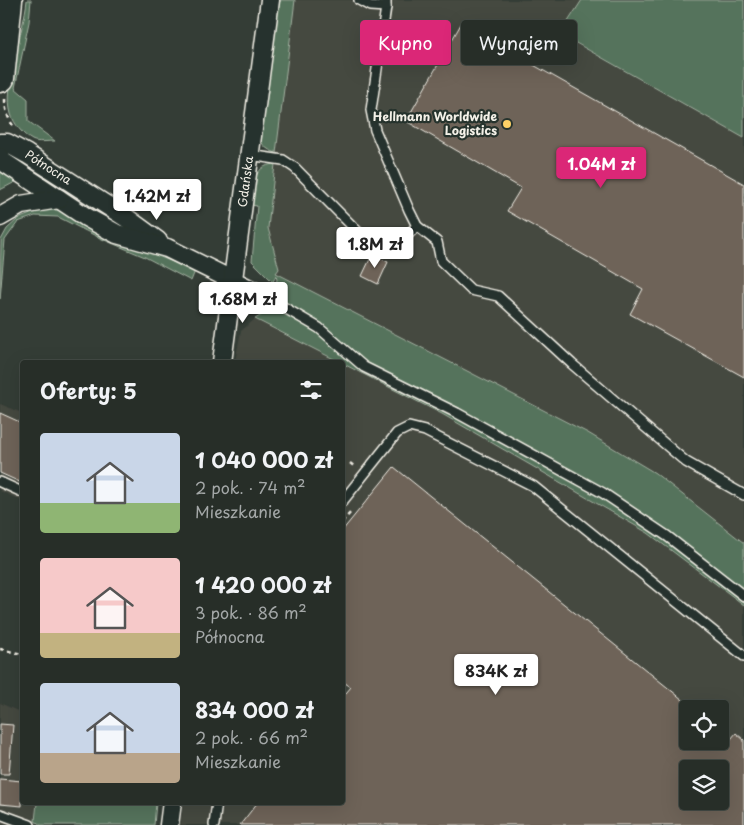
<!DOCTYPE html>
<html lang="pl">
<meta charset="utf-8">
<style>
body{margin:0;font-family:"Playpen Sans",sans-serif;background:#333a34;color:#f1f3f6;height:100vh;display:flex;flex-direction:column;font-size:19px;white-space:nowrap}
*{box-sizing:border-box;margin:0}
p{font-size:16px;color:#a4a8a8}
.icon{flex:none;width:28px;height:28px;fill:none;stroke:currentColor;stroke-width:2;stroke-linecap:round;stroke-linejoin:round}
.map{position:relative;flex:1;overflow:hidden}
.panel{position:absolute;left:20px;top:360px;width:325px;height:445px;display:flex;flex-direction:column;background:#272e28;border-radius:5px;box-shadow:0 5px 20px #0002,0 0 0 1px #434a45}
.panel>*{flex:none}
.hud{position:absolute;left:360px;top:20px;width:309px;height:45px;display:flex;gap:10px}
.controls{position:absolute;left:679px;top:700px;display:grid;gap:10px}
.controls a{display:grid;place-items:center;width:50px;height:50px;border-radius:5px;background:#272e28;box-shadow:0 5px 20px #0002,0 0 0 1px #434a45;font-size:25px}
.price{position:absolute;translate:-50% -42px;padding:0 11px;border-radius:5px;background:#fff;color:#222;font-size:16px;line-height:32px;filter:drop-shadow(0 1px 2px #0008)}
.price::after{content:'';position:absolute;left:50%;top:30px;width:15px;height:11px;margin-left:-8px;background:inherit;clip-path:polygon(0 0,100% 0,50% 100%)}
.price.on{background:#db2777;color:#fff}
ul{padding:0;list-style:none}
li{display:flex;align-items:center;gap:15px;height:125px;padding:0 20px}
li span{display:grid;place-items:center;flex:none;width:140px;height:100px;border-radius:5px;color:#555}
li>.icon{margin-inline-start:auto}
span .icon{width:60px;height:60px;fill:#fffc;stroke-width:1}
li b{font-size:21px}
h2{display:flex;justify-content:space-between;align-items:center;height:60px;padding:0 20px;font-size:21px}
.tag{padding:0 18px;border-radius:5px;background:#272e28;box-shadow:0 5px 20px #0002,0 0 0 1px #434a45;font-size:18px;line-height:45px}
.tag.on{background:#db2777;color:#fff}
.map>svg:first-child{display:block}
.built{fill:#454840;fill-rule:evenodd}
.green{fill:#55735b;stroke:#a4b2a2}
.building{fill:#6e6358;stroke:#f4f1e8;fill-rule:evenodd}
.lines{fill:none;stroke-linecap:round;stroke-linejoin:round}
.lane-casing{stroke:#f4f1e8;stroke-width:12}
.street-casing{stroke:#f4f1e8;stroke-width:21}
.primary-casing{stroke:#f4f1e8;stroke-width:31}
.path{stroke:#f4f1e8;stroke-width:2.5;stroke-dasharray:4 4;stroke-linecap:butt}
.lane{stroke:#26332d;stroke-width:9}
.street{stroke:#26332d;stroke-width:18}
.primary{stroke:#26332d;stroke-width:28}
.poi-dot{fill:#ffd166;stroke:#26332d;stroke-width:2}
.labels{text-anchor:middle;stroke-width:4.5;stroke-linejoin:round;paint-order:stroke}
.poi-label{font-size:12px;font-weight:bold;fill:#f4f1e8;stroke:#26332d;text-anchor:end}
.street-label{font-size:12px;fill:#f4f1e8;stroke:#26332d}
</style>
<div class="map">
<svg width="744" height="825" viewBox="0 0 744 825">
<rect width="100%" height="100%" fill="#343d36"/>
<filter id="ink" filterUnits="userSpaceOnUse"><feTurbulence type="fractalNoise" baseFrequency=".02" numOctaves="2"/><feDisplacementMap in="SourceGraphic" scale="10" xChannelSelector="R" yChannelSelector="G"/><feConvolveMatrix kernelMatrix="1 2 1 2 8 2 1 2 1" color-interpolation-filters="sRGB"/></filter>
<g filter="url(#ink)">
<g class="built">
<path d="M290,0h292l-22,35 184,103v405l-89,-70 -67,-40 -312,-160 -12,-41z"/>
<path d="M255,319l86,43h-106l6,-31z"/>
<path d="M343,363l99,51 206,119 96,72v220h-564l3,-22 159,-1zM688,709h32v32h-32zM688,769h32v32h-32z"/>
<path d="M0,404l22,9v88l-22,-10z"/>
<path d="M0,703l22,10v89l15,1 -2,22h-35z"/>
</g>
<g class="green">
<path d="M27,0h4l-2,22 -14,66 13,11v22l27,20c-7,0 -18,2 -23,-1 -9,-5 -18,-16 -21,-26 -8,-27 13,-84 16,-114z"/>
<path d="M281,0h14l-19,153c-10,-4 -14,-7 -17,-18l18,-129z"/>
<path d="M582,0h162v138l-184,-104z"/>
<path d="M275,164l-7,64 11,41 -3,4 312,160 67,40 89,70v62l-96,-72 -206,-119 -187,-95 10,-6 12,-33 -1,-5 -3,7 -21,-21 5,-55 -6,-1c2,-17 1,-40 24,-41z"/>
<path d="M0,172l9,3 8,6 -17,9z"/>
<path d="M32,209h17l15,2 67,34 64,26 -4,10 -46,-24 -43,-18 -44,-22 -23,-1 -17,6 -13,18 -5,59 1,-59 6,-11 11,-10 15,-6z"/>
<path d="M37,803v-1l119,1 -2,22h-113l-6,-4z"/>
</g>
<g class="building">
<path d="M461,24l283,160v193l-114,-63 13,-25 -136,-78 14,-23 -115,-67z"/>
<path d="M372,255l16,7 -10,22 -16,-8z"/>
<path d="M0,413l22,10v60l-22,-10z"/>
<path d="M394,467l294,237v37h32v-11l11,9 5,-6 8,7v85h-504l18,-23h84v-104l9,-11 -9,-6v-150zM688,769h32v32h-32z"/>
<path d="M0,724l13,1 -4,49h-9z"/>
<path d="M0,779l22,2v25l-22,-2z"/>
</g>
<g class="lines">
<defs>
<g id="lane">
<path d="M359,0l11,6 16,1"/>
<path d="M386,0v7l-15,103 4,20 34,80 8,16 20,16 4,19 30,29 27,6 74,68 114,98 58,33"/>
<path d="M249,155l34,5 12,8 71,72c25,14 33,3 51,-14"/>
<path d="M268,298l51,30 45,39 93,46 146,80 64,43 77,60"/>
<path d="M0,482l22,10"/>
<path d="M342,502l55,-69 12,-6 16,4 108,55 211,170"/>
<path d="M0,814l30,11"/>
<path d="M214,825l3,-23"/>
</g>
<g id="street">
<path id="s1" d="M0,143h7l20,11 101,65 30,22"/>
<path d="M0,157l2,4 84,56 31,17 50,14 101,50"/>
<path d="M0,217l21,-12 38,-6"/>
<path id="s2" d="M222,362l48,-362"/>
<path d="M169,825l3,-23"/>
</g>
<path id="primary" d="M0,78l8,-78"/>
</defs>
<use href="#lane" class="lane-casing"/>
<use href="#street" class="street-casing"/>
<use href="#primary" class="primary-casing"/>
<g class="path">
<path d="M5,99c0,10 3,21 10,29"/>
<path d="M246,315l6,-3h7"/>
<path d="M350,463l5,4"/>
<path d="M342,522l9,-10"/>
<path d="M0,649l22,5"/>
</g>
<use href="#lane" class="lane"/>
<use href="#street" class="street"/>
<use href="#primary" class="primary"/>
</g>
</g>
<circle class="poi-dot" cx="507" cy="124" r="5"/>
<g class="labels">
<g class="poi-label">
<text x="497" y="121">Hellmann Worldwide<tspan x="497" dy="14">Logistics</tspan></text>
</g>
<g class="street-label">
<text dy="4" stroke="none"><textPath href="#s1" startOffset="55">Północna</textPath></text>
<text dy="4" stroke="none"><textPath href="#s2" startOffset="182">Gdańska</textPath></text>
</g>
</g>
</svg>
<div class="controls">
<a><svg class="icon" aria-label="locate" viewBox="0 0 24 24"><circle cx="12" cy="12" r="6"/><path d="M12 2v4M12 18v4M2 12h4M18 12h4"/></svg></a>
<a><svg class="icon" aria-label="layers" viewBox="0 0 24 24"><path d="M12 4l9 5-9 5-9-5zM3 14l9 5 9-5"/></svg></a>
</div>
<b class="price on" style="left:601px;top:189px">1.04M zł</b>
<b class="price" style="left:157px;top:221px">1.42M zł</b>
<b class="price" style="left:375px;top:269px">1.8M zł</b>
<b class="price" style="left:243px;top:324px">1.68M zł</b>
<b class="price" style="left:496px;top:696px">834K zł</b>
<div class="hud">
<a class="tag on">Kupno</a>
<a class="tag">Wynajem</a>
</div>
<section class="panel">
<h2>Oferty: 5<svg class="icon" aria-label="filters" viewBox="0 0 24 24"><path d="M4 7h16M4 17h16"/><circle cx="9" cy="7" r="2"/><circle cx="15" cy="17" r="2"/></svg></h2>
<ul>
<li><span style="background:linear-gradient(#c9d6e8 70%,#8fb573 0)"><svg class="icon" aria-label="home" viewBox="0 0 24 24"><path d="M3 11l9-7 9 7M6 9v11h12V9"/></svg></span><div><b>1 040 000 zł</b><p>2 pok. · 74 m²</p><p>Mieszkanie</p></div></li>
<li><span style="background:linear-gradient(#f6c9c9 75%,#c2b280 0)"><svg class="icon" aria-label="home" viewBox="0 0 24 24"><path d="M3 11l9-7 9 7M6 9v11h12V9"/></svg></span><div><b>1 420 000 zł</b><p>3 pok. · 86 m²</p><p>Północna</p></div></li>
<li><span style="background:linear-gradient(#c9d6e8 70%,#b9a48a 0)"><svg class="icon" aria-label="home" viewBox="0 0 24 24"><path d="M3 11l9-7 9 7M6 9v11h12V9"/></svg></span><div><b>834 000 zł</b><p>2 pok. · 66 m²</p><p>Mieszkanie</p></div></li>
</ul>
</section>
</div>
